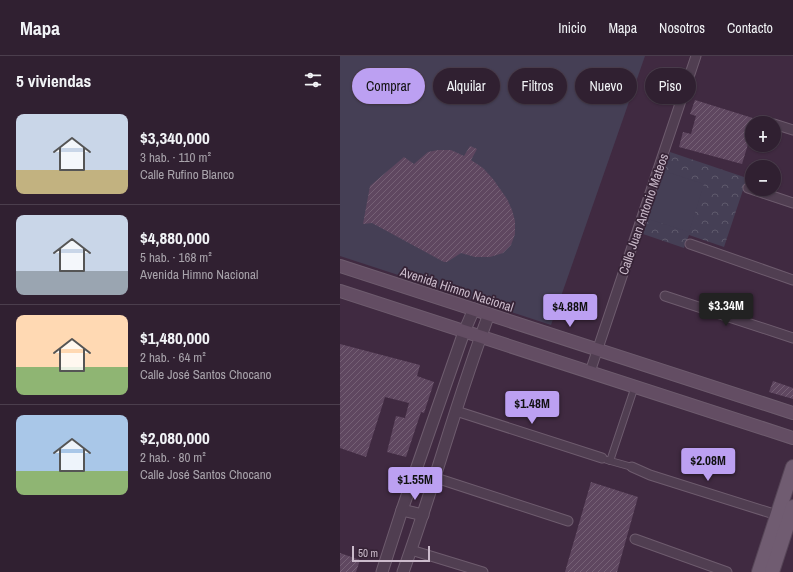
<!DOCTYPE html>
<html lang="es">
<meta charset="utf-8">
<style>
body{margin:0;font-family:"Archivo Narrow",sans-serif;background:#3c2d3d;color:#f1f3f6;height:100vh;display:flex;flex-direction:column;font-size:15px;white-space:nowrap}
*{box-sizing:border-box;margin:0}
p{font-size:13px;color:#a8a3ab}
.icon{flex:none;width:22px;height:22px;fill:none;stroke:currentColor;stroke-width:2;stroke-linecap:round;stroke-linejoin:round}
.map{position:relative;flex:1;overflow:hidden}
.panel{display:flex;flex-direction:column;background:#302031;width:340px}
.panel>*{flex:none}
.guide{position:absolute;left:12px;top:12px;width:380px;height:36px;display:flex;gap:8px}
.fabs{position:absolute;left:405px;top:60px;display:grid;gap:8px}
.fabs a{display:grid;place-items:center;width:36px;height:36px;border-radius:50%;background:#302031;box-shadow:0 1px 3px #0004,0 0 0 1px #4b3e4d;font-size:20px}
.scale{position:absolute;left:12px;bottom:10px;width:78px;box-sizing:border-box;padding-left:4px;border:2px solid #cbbbcb;border-top:0;font-size:11px;line-height:14px;white-space:nowrap;color:#cbbbcb;-webkit-text-stroke:3px #362336;paint-order:stroke}
.price{position:absolute;translate:-50% -34px;padding:0 9px;border-radius:4px;background:#bca0f2;color:#111;font-size:13px;line-height:26px;filter:drop-shadow(0 1px 2px #0008)}
.price::after{content:'';position:absolute;left:50%;top:24px;width:12px;height:9px;margin-left:-6px;background:inherit;clip-path:polygon(0 0,100% 0,50% 100%)}
.price.current{background:#222;color:#fff}
ul{padding:0;list-style:none}
li{display:flex;align-items:center;gap:12px;height:100px;padding:0 16px}
li+li{border-top:1px solid #4b3e4d}
li span{display:grid;place-items:center;flex:none;width:112px;height:80px;border-radius:8px;color:#555}
li>.icon{margin-inline-start:auto}
span .icon{width:48px;height:48px;fill:#fffc;stroke-width:1}
li b{font-size:17px}
h2{display:flex;justify-content:space-between;align-items:center;height:48px;padding:0 16px;font-size:17px}
.chip{padding:0 14px;border-radius:18px;background:#302031;box-shadow:0 1px 3px #0004,0 0 0 1px #4b3e4d;font-size:14px;line-height:36px}
.chip.current{background:#bca0f2;color:#111}
header{display:flex;align-items:center;gap:24px;box-sizing:border-box;height:56px;padding:0 20px;background:#302031;border-bottom:1px solid #4b3e4d}
header strong{font-size:19px}
nav{display:flex;gap:22px;margin-inline-start:auto;font-size:14px}
main{display:flex;flex:1;min-height:0}
.map>svg:first-child{display:block}
.park{fill:url(#park-crowns)}
.pitch{fill:#453f55}
.building{fill:url(#building-hatch)}
.lines{fill:none;stroke-linecap:round;stroke-linejoin:round}
.pedestrian-casing{stroke:#6e5c6e;stroke-width:8}
.minor-casing{stroke:#6e5c6e;stroke-width:11}
.tertiary-casing{stroke:#6e5c6e;stroke-width:13}
.secondary-casing{stroke:#6e5c6e;stroke-width:14}
.primary-casing{stroke:#564557;stroke-width:16}
.pedestrian{stroke:#503e51;stroke-width:6}
.minor{stroke:#503e51;stroke-width:9}
.tertiary{stroke:#503e51;stroke-width:11}
.secondary{stroke:#634d63;stroke-width:12}
.primary{stroke:#705c71;stroke-width:14}
.labels{text-anchor:middle;stroke-width:3.5;stroke-linejoin:round;paint-order:stroke}
.street-label{font-size:13px;fill:#cbbbcb;stroke:#362336}
</style>
<header>
<strong>Mapa</strong>
<nav><a>Inicio</a><a>Mapa</a><a>Nosotros</a><a>Contacto</a></nav>
</header>
<main>
<section class="panel">
<h2>5 viviendas<svg class="icon" aria-label="filters" viewBox="0 0 24 24"><path d="M4 7h16M4 17h16"/><circle cx="9" cy="7" r="2"/><circle cx="15" cy="17" r="2"/></svg></h2>
<ul>
<li><span style="background:linear-gradient(#c9d6e8 70%,#c2b280 0)"><svg class="icon" aria-label="home" viewBox="0 0 24 24"><path d="M3 11l9-7 9 7M6 9v11h12V9"/></svg></span><div><b>$3,340,000</b><p>3 hab. · 110 m²</p><p>Calle Rufino Blanco</p></div></li>
<li><span style="background:linear-gradient(#c9d6e8 70%,#9aa5b1 0)"><svg class="icon" aria-label="home" viewBox="0 0 24 24"><path d="M3 11l9-7 9 7M6 9v11h12V9"/></svg></span><div><b>$4,880,000</b><p>5 hab. · 168 m²</p><p>Avenida Himno Nacional</p></div></li>
<li><span style="background:linear-gradient(#ffd9b3 65%,#8fb573 0)"><svg class="icon" aria-label="home" viewBox="0 0 24 24"><path d="M3 11l9-7 9 7M6 9v11h12V9"/></svg></span><div><b>$1,480,000</b><p>2 hab. · 64 m²</p><p>Calle José Santos Chocano</p></div></li>
<li><span style="background:linear-gradient(#a9c7e8 70%,#8fb573 0)"><svg class="icon" aria-label="home" viewBox="0 0 24 24"><path d="M3 11l9-7 9 7M6 9v11h12V9"/></svg></span><div><b>$2,080,000</b><p>2 hab. · 80 m²</p><p>Calle José Santos Chocano</p></div></li>
</ul>
</section>
<div class="map">
<svg width="453" height="516" viewBox="0 0 453 516">
<defs>
<pattern id="park-crowns" width="20" height="18" patternUnits="userSpaceOnUse"><rect width="20" height="18" fill="#453f55"/><path d="M2 6a3 3 0 1 1 6 0M12 15a3 3 0 1 1 6 0" fill="none" stroke="#5e596c"/></pattern>
<pattern id="building-hatch" width="6" height="6" patternUnits="userSpaceOnUse"><rect width="6" height="6" fill="#5f4760"/><path d="M-1 1l2-2M0 6l6-6M5 7l2-2" fill="none" stroke="#756075"/></pattern>
</defs>
<rect width="100%" height="100%" fill="#402a41"/>
<path class="park" d="M330,96l77,26 -23,69 -35,-12 -5,13 -41,-14z"/>
<g class="pitch">
<path d="M0,0h305l-94,269 -211,-69z"/>
<path d="M324,115l40,13 -15,48 -41,-13z"/>
</g>
<g class="building">
<path d="M355,44l61,19 -2,4h-2v8l-10,33 -63,-17 4,-15 8,2 5,-18 -6,-2z"/>
<path d="M130,90l7,3 -6,11 12,8 10,11 14,20 5,11 3,11v13l-4,11 -8,8 -13,4h-15l-14,-4 -14,9h-3l-72,-39 -9,1 7,-38 34,-29 10,7 14,-12 10,-2h13l13,6z"/>
<path d="M0,288l80,21 -3,11 17,6 -10,31 -3,-1 -15,45 -19,-5 9,-36 9,2 4,-15 -24,-6 -19,60 -26,-9z"/>
<path d="M433,325l20,7v11l-24,-7z"/>
<path d="M251,426l47,15 -21,75h-52z"/>
<path d="M0,497l20,7 -4,12h-16z"/>
</g>
<g class="lines">
<defs>
<g id="pedestrian">
<path d="M267,404l25,7"/>
<path d="M270,405l25,-75"/>
</g>
<g id="minor">
<path d="M434,68l19,6"/>
<path d="M408,132l45,15"/>
<path d="M350,188l103,36"/>
<path d="M325,240l128,42"/>
<path d="M250,316l106,-316"/>
<path d="M116,355l146,47"/>
<path d="M292,411l18,8 127,40"/>
<path d="M96,422l132,43"/>
<path d="M295,483l92,33"/>
<path d="M71,494l72,22"/>
</g>
<g id="tertiary">
<path d="M62,454l21,5"/>
<path d="M42,516l20,-62 62,-178 10,-23"/>
<path d="M63,516c31,-85 54,-173 86,-258"/>
</g>
<g id="secondary">
<path d="M0,210l453,147"/>
<path d="M0,235l453,147"/>
</g>
<g id="primary">
<path d="M419,516l34,-105"/>
<path d="M432,516l21,-65"/>
</g>
</defs>
<use href="#pedestrian" class="pedestrian-casing"/>
<use href="#minor" class="minor-casing"/>
<use href="#tertiary" class="tertiary-casing"/>
<use href="#secondary" class="secondary-casing"/>
<use href="#primary" class="primary-casing"/>
<use href="#pedestrian" class="pedestrian"/>
<use href="#minor" class="minor"/>
<use href="#tertiary" class="tertiary"/>
<use href="#secondary" class="secondary"/>
<use href="#primary" class="primary"/>
</g>
<g class="labels">
<g class="street-label">
<text transform="translate(303 158) rotate(-71)" y="5">Calle Juan Antonio Mateos</text>
<text transform="translate(117 233) rotate(18)" y="5">Avenida Himno Nacional</text>
</g>
</g>
</svg>
<div class="fabs">
<a>+</a>
<a>−</a>
</div>
<div class="scale">50 m</div>
<b class="price current" style="left:386px;top:271px">$3.34M</b>
<b class="price" style="left:230px;top:272px">$4.88M</b>
<b class="price" style="left:192px;top:369px">$1.48M</b>
<b class="price" style="left:368px;top:426px">$2.08M</b>
<b class="price" style="left:75px;top:445px">$1.55M</b>
<div class="guide">
<a class="chip current">Comprar</a>
<a class="chip">Alquilar</a>
<a class="chip">Filtros</a>
<a class="chip">Nuevo</a>
<a class="chip">Piso</a>
</div>
</div>
</main>
